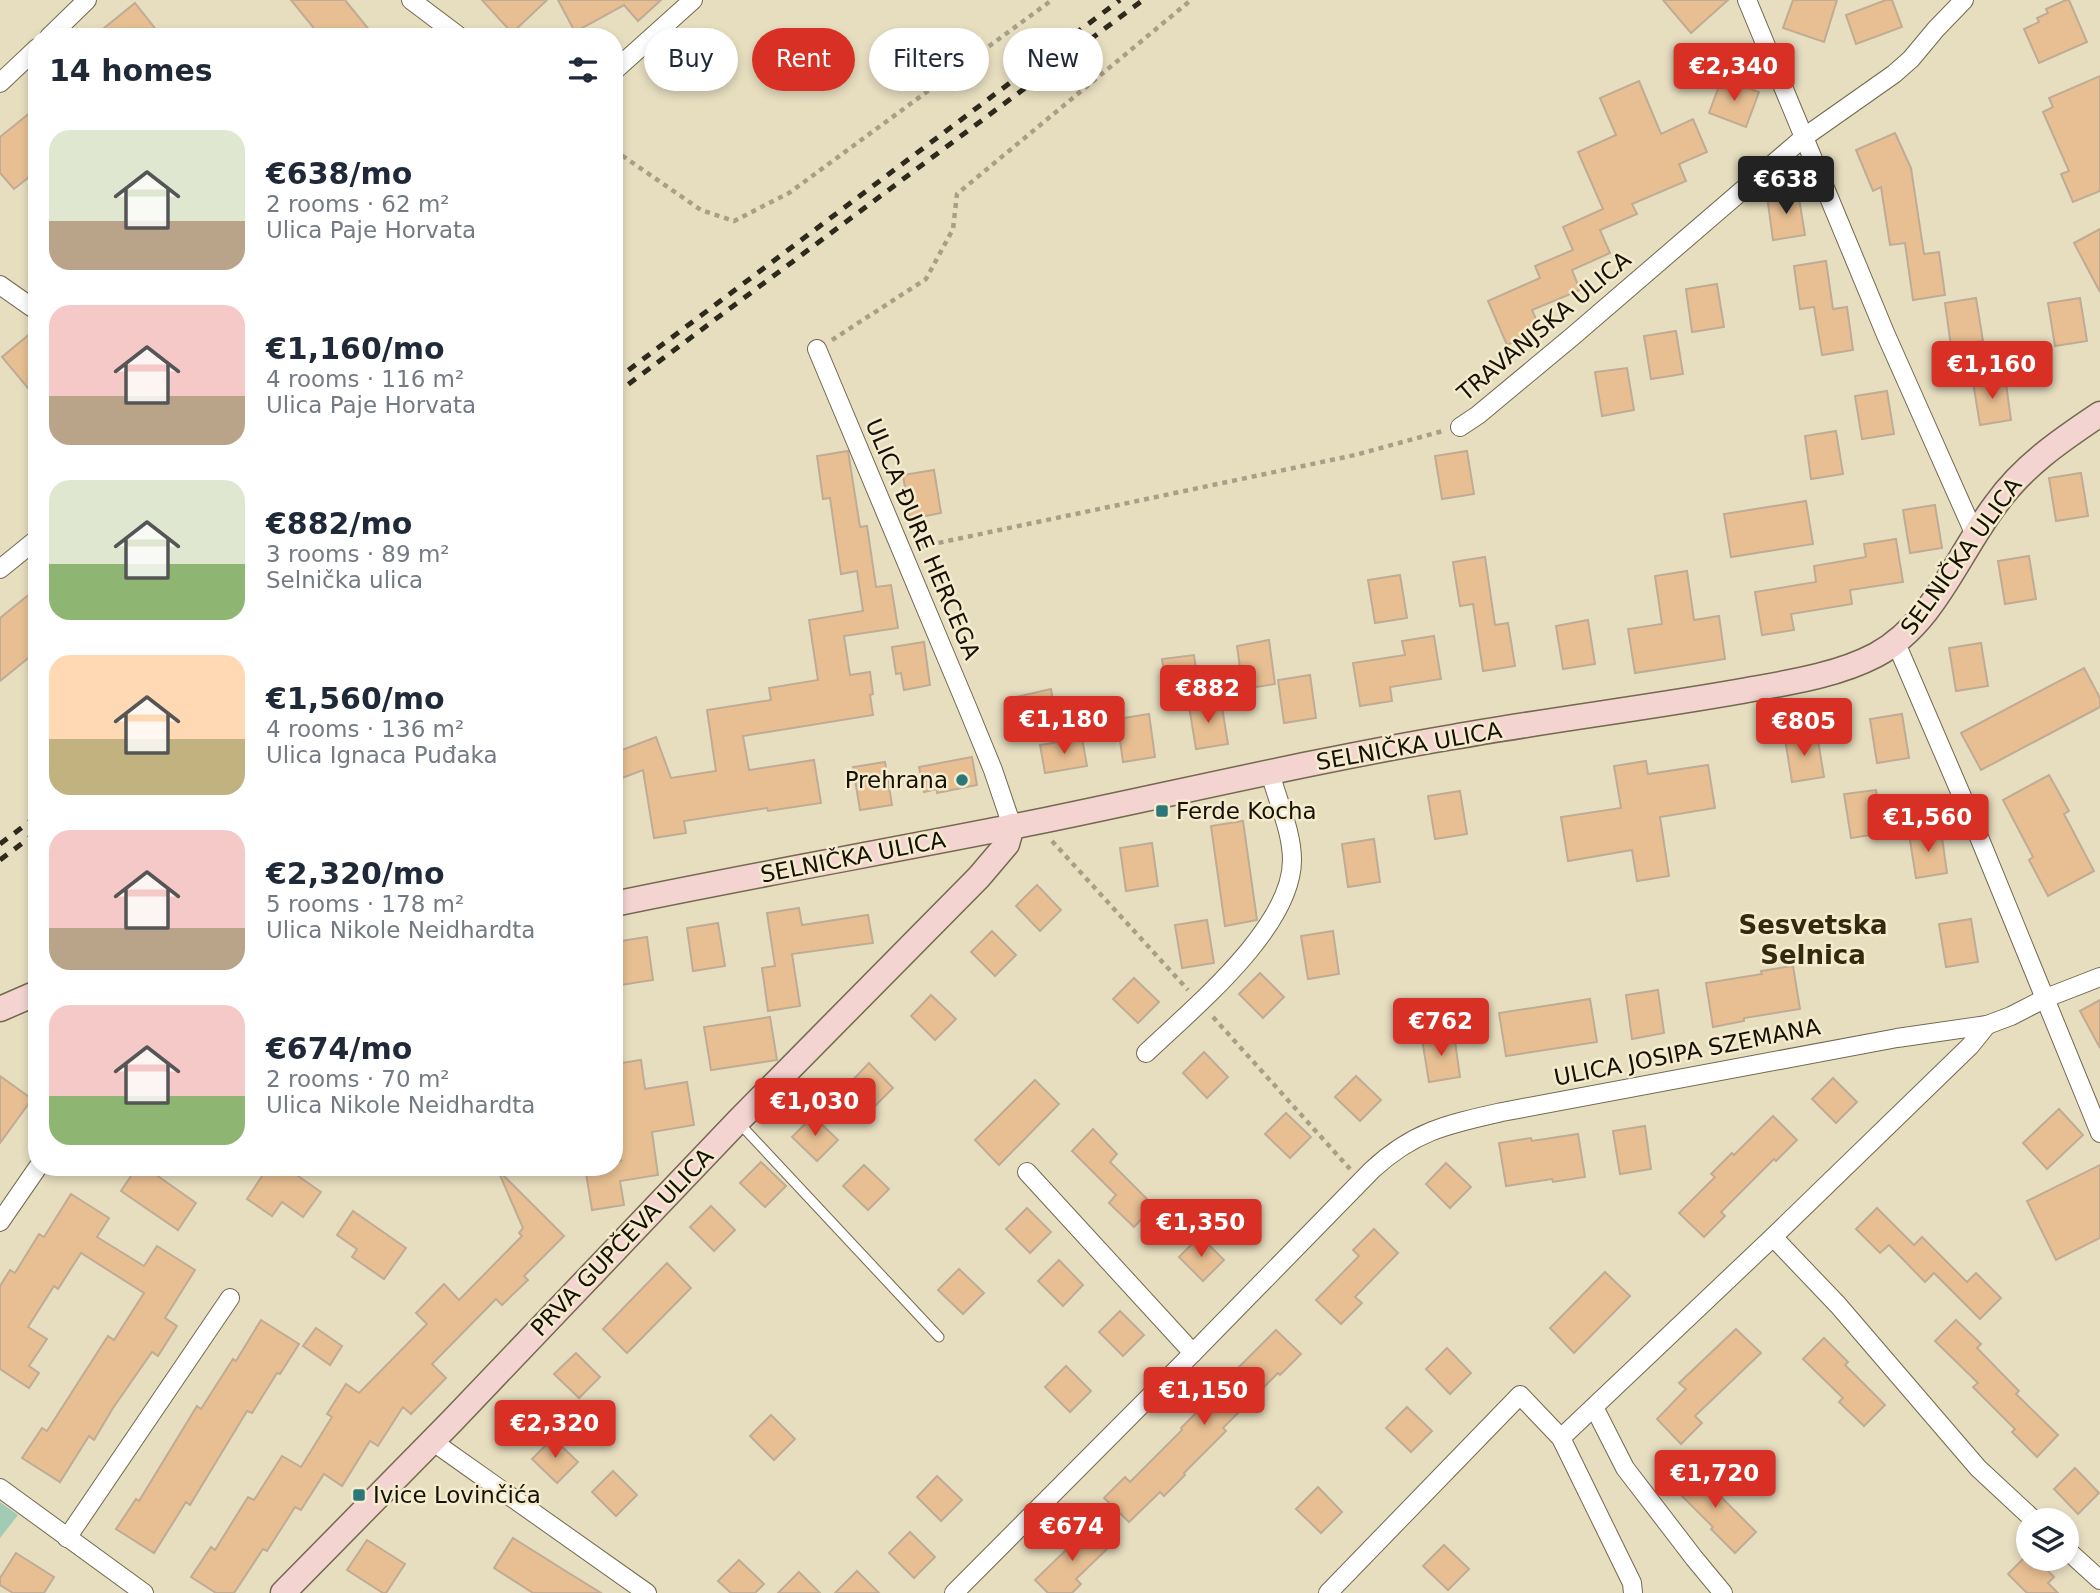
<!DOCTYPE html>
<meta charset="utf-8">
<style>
body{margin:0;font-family:"DejaVu Sans",sans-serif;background:#f6f6f7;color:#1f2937;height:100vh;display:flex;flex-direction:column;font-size:26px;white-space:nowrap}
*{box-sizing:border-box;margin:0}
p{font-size:23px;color:#747a83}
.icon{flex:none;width:38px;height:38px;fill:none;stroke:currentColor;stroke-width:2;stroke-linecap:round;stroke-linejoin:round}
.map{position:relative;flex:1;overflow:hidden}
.sheet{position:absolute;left:28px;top:28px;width:595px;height:1148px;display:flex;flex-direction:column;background:#fff;border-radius:28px;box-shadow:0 4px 10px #0003}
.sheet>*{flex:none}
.hud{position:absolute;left:644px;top:28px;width:665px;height:63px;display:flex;gap:14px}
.buttons{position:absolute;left:2016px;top:1508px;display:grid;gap:14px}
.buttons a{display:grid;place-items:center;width:63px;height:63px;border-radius:50%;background:#fff;box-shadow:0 4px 10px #0003;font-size:35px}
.price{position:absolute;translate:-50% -60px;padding:0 16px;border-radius:7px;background:#d93025;color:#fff;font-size:23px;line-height:46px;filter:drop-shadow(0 2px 4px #0008)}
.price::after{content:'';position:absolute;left:50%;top:42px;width:21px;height:16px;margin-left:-10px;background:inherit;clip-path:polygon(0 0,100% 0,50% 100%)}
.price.selected{background:#222;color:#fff}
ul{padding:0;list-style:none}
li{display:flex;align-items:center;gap:21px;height:175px;padding:0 21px}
li span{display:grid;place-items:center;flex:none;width:196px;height:140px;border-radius:21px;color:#555}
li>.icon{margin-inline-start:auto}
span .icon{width:84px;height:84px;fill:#fffc;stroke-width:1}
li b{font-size:30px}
h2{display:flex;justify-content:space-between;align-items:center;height:84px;padding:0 21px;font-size:30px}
.tag{padding:0 24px;border-radius:32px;background:#fff;box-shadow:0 4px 10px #0003;font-size:24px;line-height:63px}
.tag.selected{background:#d93025;color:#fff}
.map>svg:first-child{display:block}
.green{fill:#a1cbb5}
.building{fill:#e7bf93;stroke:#c0ab94;stroke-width:2}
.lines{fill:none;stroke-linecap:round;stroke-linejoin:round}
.lane-casing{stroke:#72694f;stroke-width:11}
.street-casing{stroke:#72694f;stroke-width:20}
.secondary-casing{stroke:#72694f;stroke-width:27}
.path{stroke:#a79f87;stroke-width:4.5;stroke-dasharray:5 5;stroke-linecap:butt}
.lane{stroke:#fff;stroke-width:9}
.street{stroke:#fff;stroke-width:18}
.secondary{stroke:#f3d4d1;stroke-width:24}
.rail{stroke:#2e291d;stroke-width:5;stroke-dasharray:9 9;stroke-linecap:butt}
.poi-dot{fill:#2d777a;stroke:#f5ebcd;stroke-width:2.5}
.labels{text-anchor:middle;stroke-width:5;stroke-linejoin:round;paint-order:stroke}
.street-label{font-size:23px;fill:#151107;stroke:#f5ebcd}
.poi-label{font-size:23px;fill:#151107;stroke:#f5ebcd;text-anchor:start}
.quarter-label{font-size:26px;font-weight:bold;fill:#312910;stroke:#f5ebcd}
</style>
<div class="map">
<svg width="2100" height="1593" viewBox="0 0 2100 1593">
<rect width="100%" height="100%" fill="#e7dec0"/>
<path class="green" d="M0,1502l18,13 -18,23z"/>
<g class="building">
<path d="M291,0h54l30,37h-54z"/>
<path d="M482,0h65l-35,33z"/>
<path d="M558,0h103l-23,21 -14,-16 -49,27z"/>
<path d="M1663,0h65l-37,33z"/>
<path d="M1793,0h44l-13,42 -41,-14z"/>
<path d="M1886,0h6l10,27 -46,17 -10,-29z"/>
<path d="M2066,0h3l18,42 -48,21 -15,-34 15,-7 -2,-4 11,-5 -2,-4z"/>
<path d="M135,3l27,34h-69z"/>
<path d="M2100,76v115l-27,11 -12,-28 8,-3 -26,-59 10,-5 -4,-9z"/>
<path d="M1722,78l37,14 -13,35 -37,-14z"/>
<path d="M1639,81l22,53 32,-15 14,33 -28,12 7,17 -54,23 5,10 -37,16 10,23 -38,17 8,20 -48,20 9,20 -34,15 -19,-44 52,-23 -5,-12 38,-16 -10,-23 40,-18 -25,-57 38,-17 -16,-37z"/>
<path d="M37,107v64l-23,18 -14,-16v-36z"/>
<path d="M1895,133l16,35 13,86 15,-2 6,43 -32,5 -8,-57 -15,2 -9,-58 -8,4 -17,-41z"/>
<path d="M1798,192l7,43 -32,5 -6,-44z"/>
<path d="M2100,229v63l-26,-49z"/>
<path d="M1826,261l7,48 14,-2 6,43 -31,5 -8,-48 -14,2 -6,-43z"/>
<path d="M1717,284l7,43 -32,5 -6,-43z"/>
<path d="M1976,298l7,43 -32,5 -6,-43z"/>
<path d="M2080,298l7,43 -32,5 -7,-43z"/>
<path d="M37,328v71l-35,-42z"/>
<path d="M1676,331l7,43 -32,5 -7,-43z"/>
<path d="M1627,368l7,42 -32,6 -7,-44z"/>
<path d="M2005,376l6,44 -31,5 -7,-43z"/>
<path d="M1887,391l7,43 -32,5 -7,-43z"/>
<path d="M1836,431l7,43 -32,5 -6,-43z"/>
<path d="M848,451l12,76 7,-1 9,61 15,-2 7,43 -54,8 6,39 20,-3 3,22 -3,1 3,20 -130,21 6,34 65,-10 7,43 -53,8 -1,-3 -83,13 2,12 -32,5 -11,-68 -29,11v-28l42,-16 15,41 45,-7 -9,-61 64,-10 -2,-12 49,-8 -9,-60 54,-9 -6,-40 -16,3 -11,-76 -7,1 -6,-43z"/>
<path d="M1467,451l7,43 -32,5 -7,-43z"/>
<path d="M934,470l7,43 -31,6 -7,-44z"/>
<path d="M2081,473l7,43 -32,5 -7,-43z"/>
<path d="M1806,501l7,43 -82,13 -7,-43z"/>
<path d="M1935,505l7,43 -32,5 -7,-43z"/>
<path d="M1896,539l7,43 -53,8 2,14 -61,10 3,16 -32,5 -7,-43 61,-10 -2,-16 52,-9 -2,-13z"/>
<path d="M2029,556l7,43 -31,5 -7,-43z"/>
<path d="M1485,557l10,68 13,-2 7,43 -32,5 -10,-67 -13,2 -7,-44z"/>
<path d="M1687,571l7,49 25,-4 6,43 -90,14 -7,-44 34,-5 -7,-48z"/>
<path d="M1400,575l7,43 -32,5 -7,-43z"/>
<path d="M37,588v63l-37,30v-63z"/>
<path d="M1588,620l7,44 -32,5 -7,-43z"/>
<path d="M1434,636l7,43 -51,8 2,14 -32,5 -7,-43 52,-8 -3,-14z"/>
<path d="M1269,640l6,44 -32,5 -6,-43z"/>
<path d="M924,642l6,43 -26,5 -3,-17 -5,1 -4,-27z"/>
<path d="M1981,643l7,43 -32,5 -7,-43z"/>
<path d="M1194,655l6,43 -31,5 -7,-44z"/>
<path d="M2084,668l16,30v9l-119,63 -20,-37z"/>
<path d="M1310,675l6,43 -32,5 -6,-43z"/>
<path d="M1051,689l3,19 -38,9 -4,-19z"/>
<path d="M1221,701l7,43 -32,5 -7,-43z"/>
<path d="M1149,714l6,43 -32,5 -6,-43z"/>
<path d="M1902,714l7,44 -32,5 -7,-44z"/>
<path d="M1817,734l7,43 -32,5 -7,-43z"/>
<path d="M1082,738l5,28 -42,7 -5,-28z"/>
<path d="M972,757l5,28 -40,8v-4l-13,3 -5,-25z"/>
<path d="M1646,761l2,13 60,-9 7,43 -55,9 9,59 -32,5 -5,-31 -64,11 -7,-44 60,-9 -7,-42z"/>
<path d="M885,762l7,43 -32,5 -7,-43z"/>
<path d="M2049,775l20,36 -5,3 30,57 -46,25 -19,-36 4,-3 -30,-57z"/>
<path d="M1876,790l7,43 -32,5 -7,-44z"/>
<path d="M1460,791l7,43 -32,5 -7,-43z"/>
<path d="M1243,821l14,99 -32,6 -14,-100z"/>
<path d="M1941,830l6,43 -31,5 -7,-44z"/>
<path d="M1374,839l6,43 -32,5 -6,-43z"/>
<path d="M1152,843l6,43 -32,5 -6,-43z"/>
<path d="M1037,885l24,25 -21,21 -24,-25z"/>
<path d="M799,908l3,17 66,-10 5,28 -81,11 8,52 -32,5 -6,-43 13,-2 -8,-53z"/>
<path d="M1971,919l7,43 -32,5 -7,-43z"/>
<path d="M1207,920l7,43 -32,5 -7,-43z"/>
<path d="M718,923l7,43 -32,5 -6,-43z"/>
<path d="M992,931l24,24 -21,21 -24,-24z"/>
<path d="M1333,931l6,43 -31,5 -7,-43z"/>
<path d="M647,937l6,43 -39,6v-44z"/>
<path d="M1793,966l7,43 -56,9v3l-31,6 -7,-44 56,-9 -1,-3z"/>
<path d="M1260,973l24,24 -21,21 -24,-24z"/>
<path d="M1134,978l25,24 -21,21 -25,-24z"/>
<path d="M1658,990l6,43 -32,6 -6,-44z"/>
<path d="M931,995l25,24 -21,21 -24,-24z"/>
<path d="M1590,999l7,43 -91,14 -7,-43z"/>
<path d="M2100,1000v48l-20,-37z"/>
<path d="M770,1017l7,43 -66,10 -7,-43z"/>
<path d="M1454,1034l6,43 -31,5 -7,-43z"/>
<path d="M1204,1052l24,25 -21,21 -24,-25z"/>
<path d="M641,1060l4,29 42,-7 7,43 -42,7 6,43 -38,6 4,24 -32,5 -7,-43h29v-5l7,-1 -7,-28v-69z"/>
<path d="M869,1063l24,25 -21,21 -24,-24z"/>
<path d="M0,1076l32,23 -32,44z"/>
<path d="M1356,1076l25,24 -21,21 -25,-24z"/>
<path d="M1833,1078l24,24 -21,21 -24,-24z"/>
<path d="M1035,1080l24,24 -60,61 -24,-25z"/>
<path d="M2059,1109l24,26 -36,34 -24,-26z"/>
<path d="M1286,1113l25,24 -21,21 -25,-24z"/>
<path d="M813,1116l25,24 -21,21 -25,-24z"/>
<path d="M1773,1116l24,24 -21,21 -2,-2 -53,53 4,4 -21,21 -25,-24 36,-36 -4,-3 21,-21 2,2z"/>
<path d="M1645,1126l6,43 -31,5 -7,-43z"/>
<path d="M1093,1129l24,25 -7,8 44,44 -20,21 -25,-24 7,-8 -44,-44z"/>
<path d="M1578,1134l7,43 -32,5 -1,-3 -46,7 -7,-43 32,-5 1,3z"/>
<path d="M761,1162l25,24 -21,21 -25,-24z"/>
<path d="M1446,1163l25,24 -21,21 -24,-24z"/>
<path d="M864,1165l25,24 -21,21 -25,-24z"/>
<path d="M2100,1165v73l-44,22 -29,-59z"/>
<path d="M137,1167h8l51,36 -18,27 -57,-39z"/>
<path d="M268,1167h17l36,25 -18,25 -21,-15 -10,14 -25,-17z"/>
<path d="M499,1173h2l63,63 -40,40 4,4 -26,25 -6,-6 -64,65 14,14 -35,36 -8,-7 -25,39 -8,-5 -28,45 -18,-12 -23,36 -6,-3 -28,44 -4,-2 -29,44h-18l-25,-16 20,-30 4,3 33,-53 6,3 28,-44 19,11 31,-50 -5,-3 19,-30 13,9 68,-69 -11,-11 28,-29 15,16 63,-64 -3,-3 4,-5z"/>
<path d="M71,1194l38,24 -12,19 47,29 13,-20 38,24 -30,48 12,8 -19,30 -6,-4 -39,56 -19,32 -5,-4 -29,46 -38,-24 20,-30 5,3 61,-95 6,4 30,-47 -63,-40 -23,36 -4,-3 -26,41 19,12 -18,27 10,7 -10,15 -29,-19v-83l10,-16 5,3 24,-39 5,3z"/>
<path d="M711,1206l24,24 -21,21 -24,-24z"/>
<path d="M1027,1208l24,24 -21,21 -24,-24z"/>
<path d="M1877,1208l37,37 8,-8 45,45 9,-9 25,25 -21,21 -46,-46 -9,9 -36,-37 -9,8 -24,-24z"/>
<path d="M353,1211l53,37 -22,31 -32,-22 5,-8 -20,-14z"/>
<path d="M1374,1229l24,24 -43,44 7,6 -21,21 -25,-24 43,-44 -6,-6z"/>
<path d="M1200,1236l24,24 -21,21 -24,-24z"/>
<path d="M1059,1260l24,25 -20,21 -25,-25z"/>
<path d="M667,1263l24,25 -64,65 -24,-24z"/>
<path d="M959,1269l25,24 -21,21 -25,-24z"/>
<path d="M1605,1272l25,24 -56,57 -24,-25z"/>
<path d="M1120,1311l24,24 -21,21 -24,-24z"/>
<path d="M261,1320l38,24 -19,30 -3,-1 -25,40 -5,-2 -57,94 -4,-3 -32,51 -38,-24 20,-30 3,2 58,-95 4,3 32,-50 3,2z"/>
<path d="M1956,1320l25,24 -4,4 42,43 -3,3 42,41 -21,22 -25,-25 3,-3 -42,-42 5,-4 -43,-42z"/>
<path d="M316,1328l26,18 -12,19 -27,-19z"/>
<path d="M1736,1329l25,24 -66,63 7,7 -21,21 -24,-25 29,-30 -7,-6z"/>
<path d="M1276,1330l25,24 -21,21 -2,-2 -55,55 3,3 -42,42 1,2 -21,21 -4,-4 -31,30 -25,-24 21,-21 5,5 52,-52 -1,-2 33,-33 -3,-3 21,-21 1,2z"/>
<path d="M1824,1338l24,24 -3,3 40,40 -21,21 -25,-24 4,-4 -40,-39z"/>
<path d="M1447,1348l24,25 -21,21 -24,-25z"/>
<path d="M576,1353l24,24 -21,21 -25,-24z"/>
<path d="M1066,1366l25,25 -21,21 -25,-25z"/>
<path d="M1407,1407l25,24 -21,21 -25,-24z"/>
<path d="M771,1415l24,24 -21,21 -24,-24z"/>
<path d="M553,1438l25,24 -21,21 -25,-24z"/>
<path d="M1695,1467l24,24 -2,2 39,39 -21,21 -24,-24 2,-2 -39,-39z"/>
<path d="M2075,1468l24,25 -21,21 -24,-25z"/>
<path d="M613,1471l24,24 -21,21 -24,-24z"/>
<path d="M937,1476l25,24 -21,21 -24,-24z"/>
<path d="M1318,1487l24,25 -21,21 -25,-24z"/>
<path d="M1083,1524l24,25 -31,30 5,5 -9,9h-24l-13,-13 31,-30 -4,-5z"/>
<path d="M910,1532l25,25 -21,21 -25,-25z"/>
<path d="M513,1538l51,32 37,23h-68l-39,-25z"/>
<path d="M367,1540l38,24 -19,29h-3l-36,-23z"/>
<path d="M1444,1545l25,24 -21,21 -25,-24z"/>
<path d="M16,1553l38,24 -10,16h-31l-13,-8v-7z"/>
<path d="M2028,1554v5h8l18,18 -6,6 10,10h-31l-19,-19z"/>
<path d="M739,1560l25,24 -9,9h-24l-13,-12z"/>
<path d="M857,1571l22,22h-44z"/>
<path d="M799,1572l21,21h-42z"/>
</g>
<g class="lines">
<defs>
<path id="lane" d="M739,1123l200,214"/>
<g id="street">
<path d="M411,0l49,37"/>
<path d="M1747,0l139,335 89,200"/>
<path d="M49,37l38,-37"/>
<path d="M614,71l79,-71"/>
<path d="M0,83l37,-35"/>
<path d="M0,285l37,26"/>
<path d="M817,349l151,360 25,61 19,56"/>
<path d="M1460,427l18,-12 95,-79 230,-198 91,-64 17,-15 25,-30 28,-29"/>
<path d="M0,569l37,-30"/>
<path d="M1896,643l74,172 130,318"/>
<path d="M1146,1053c46,-44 146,-125 146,-193 0,-29 -15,-60 -22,-88"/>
<path d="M1027,1172l166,181"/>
<path d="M0,1222l38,-55"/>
<path d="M1773,1237l65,68 140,163 57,53"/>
<path d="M1594,1407l31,61 69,90 29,35"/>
<path d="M1561,1438l212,-201 197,-191 17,-21"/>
<path d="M432,1441l215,152"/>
<path d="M0,1488l144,105"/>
<path d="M67,1538l163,-240"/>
<path d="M2067,1550l33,30"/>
<path d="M954,1593l239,-240 179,-183c42,-39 76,-46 130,-58l395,-74 90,-13 24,-9 35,-18 54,-21"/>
<path d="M1328,1593l192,-198 41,43 71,145 1,10"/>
</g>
<g id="secondary">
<path d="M614,904c144,-30 288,-55 432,-84 136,-28 270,-60 407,-83 96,-17 193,-29 289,-46 44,-8 94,-15 134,-36 59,-32 81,-100 120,-151 27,-38 65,-64 104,-90"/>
<path d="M0,1009l37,-16"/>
<path d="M283,1593l170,-173 285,-299 241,-244 28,-33 5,-18"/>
</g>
</defs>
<use href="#lane" class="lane-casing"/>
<use href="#street" class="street-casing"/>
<use href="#secondary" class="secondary-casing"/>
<g class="path">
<path d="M614,150l87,60 33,11 55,-28 263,-193"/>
<path d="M832,340l94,-61 27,-50 4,-35 234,-194"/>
<path d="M919,547l436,-92 88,-24"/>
<path d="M1052,841l136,149"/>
<path d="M1213,1017l137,152"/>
</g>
<use href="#lane" class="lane"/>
<use href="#street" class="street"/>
<use href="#secondary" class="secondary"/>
<g class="rail">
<path d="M614,381l506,-381"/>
<path d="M614,395l529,-395"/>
<path d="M0,844l37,-28"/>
<path d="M0,860l37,-28"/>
</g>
</g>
<g class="poi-dot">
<circle cx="962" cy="780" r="7"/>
<rect x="1155" y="804" width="14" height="14" rx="3.5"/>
<rect x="352" y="1488" width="14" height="14" rx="3.5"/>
</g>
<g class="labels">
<g class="street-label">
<text transform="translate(1544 326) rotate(-40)" y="8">TRAVANJSKA ULICA</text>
<text transform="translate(923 539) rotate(67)" y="8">ULICA ĐURE HERCEGA</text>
<text transform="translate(1961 556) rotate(-54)" y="8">SELNIČKA ULICA</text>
<text transform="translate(1409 746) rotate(-10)" y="8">SELNIČKA ULICA</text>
<text transform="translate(853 857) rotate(-11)" y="8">SELNIČKA ULICA</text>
<text transform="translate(1687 1052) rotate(-11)" y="8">ULICA JOSIPA SZEMANA</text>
<text transform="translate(622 1242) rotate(-46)" y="8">PRVA GUPČEVA ULICA</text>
</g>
<g class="poi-label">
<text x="948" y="788" text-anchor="end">Prehrana</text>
<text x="1176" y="819">Ferde Kocha</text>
<text x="373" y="1503">Ivice Lovinčića</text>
</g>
<g class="quarter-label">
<text x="1813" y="934">Sesvetska<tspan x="1813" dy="30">Selnica</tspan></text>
</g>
</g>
</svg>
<div class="buttons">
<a><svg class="icon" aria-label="layers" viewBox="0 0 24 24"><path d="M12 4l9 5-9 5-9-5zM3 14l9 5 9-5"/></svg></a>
</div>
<b class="price" style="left:1734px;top:103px">€2,340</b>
<b class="price selected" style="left:1786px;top:216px">€638</b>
<b class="price" style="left:1992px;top:401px">€1,160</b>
<b class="price" style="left:1208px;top:725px">€882</b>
<b class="price" style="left:1064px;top:756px">€1,180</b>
<b class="price" style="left:1804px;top:758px">€805</b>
<b class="price" style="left:1928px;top:854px">€1,560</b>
<b class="price" style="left:1441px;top:1058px">€762</b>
<b class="price" style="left:815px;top:1138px">€1,030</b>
<b class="price" style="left:1201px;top:1259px">€1,350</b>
<b class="price" style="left:1204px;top:1427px">€1,150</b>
<b class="price" style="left:555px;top:1460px">€2,320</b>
<b class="price" style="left:1715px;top:1510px">€1,720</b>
<b class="price" style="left:1072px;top:1563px">€674</b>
<div class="hud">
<a class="tag">Buy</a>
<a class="tag selected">Rent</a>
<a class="tag">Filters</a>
<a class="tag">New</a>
</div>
<section class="sheet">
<h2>14 homes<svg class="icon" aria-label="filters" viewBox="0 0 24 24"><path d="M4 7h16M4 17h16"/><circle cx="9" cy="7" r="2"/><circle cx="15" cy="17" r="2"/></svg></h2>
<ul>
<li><span style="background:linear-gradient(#dfe7d0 65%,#b9a48a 0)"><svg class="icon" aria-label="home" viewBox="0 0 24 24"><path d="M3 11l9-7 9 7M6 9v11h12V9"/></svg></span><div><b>€638/mo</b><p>2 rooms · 62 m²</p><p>Ulica Paje Horvata</p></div></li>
<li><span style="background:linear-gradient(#f6c9c9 65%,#b9a48a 0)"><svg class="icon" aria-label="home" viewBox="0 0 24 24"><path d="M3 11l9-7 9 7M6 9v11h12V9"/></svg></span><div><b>€1,160/mo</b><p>4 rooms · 116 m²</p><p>Ulica Paje Horvata</p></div></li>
<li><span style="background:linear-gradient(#dfe7d0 60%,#8fb573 0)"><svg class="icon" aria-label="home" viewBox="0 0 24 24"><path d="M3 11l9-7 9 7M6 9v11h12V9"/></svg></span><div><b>€882/mo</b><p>3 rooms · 89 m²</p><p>Selnička ulica</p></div></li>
<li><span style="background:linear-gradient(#ffd9b3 60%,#c2b280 0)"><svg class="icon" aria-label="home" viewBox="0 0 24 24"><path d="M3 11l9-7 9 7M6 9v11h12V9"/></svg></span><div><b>€1,560/mo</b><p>4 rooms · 136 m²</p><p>Ulica Ignaca Puđaka</p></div></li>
<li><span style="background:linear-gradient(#f6c9c9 70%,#b9a48a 0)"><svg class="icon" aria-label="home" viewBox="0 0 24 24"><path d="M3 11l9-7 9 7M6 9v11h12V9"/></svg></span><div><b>€2,320/mo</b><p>5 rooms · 178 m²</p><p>Ulica Nikole Neidhardta</p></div></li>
<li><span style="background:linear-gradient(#f6c9c9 65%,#8fb573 0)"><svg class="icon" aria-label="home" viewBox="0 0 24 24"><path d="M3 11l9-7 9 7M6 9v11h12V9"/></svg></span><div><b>€674/mo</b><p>2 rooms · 70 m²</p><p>Ulica Nikole Neidhardta</p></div></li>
</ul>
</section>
</div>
